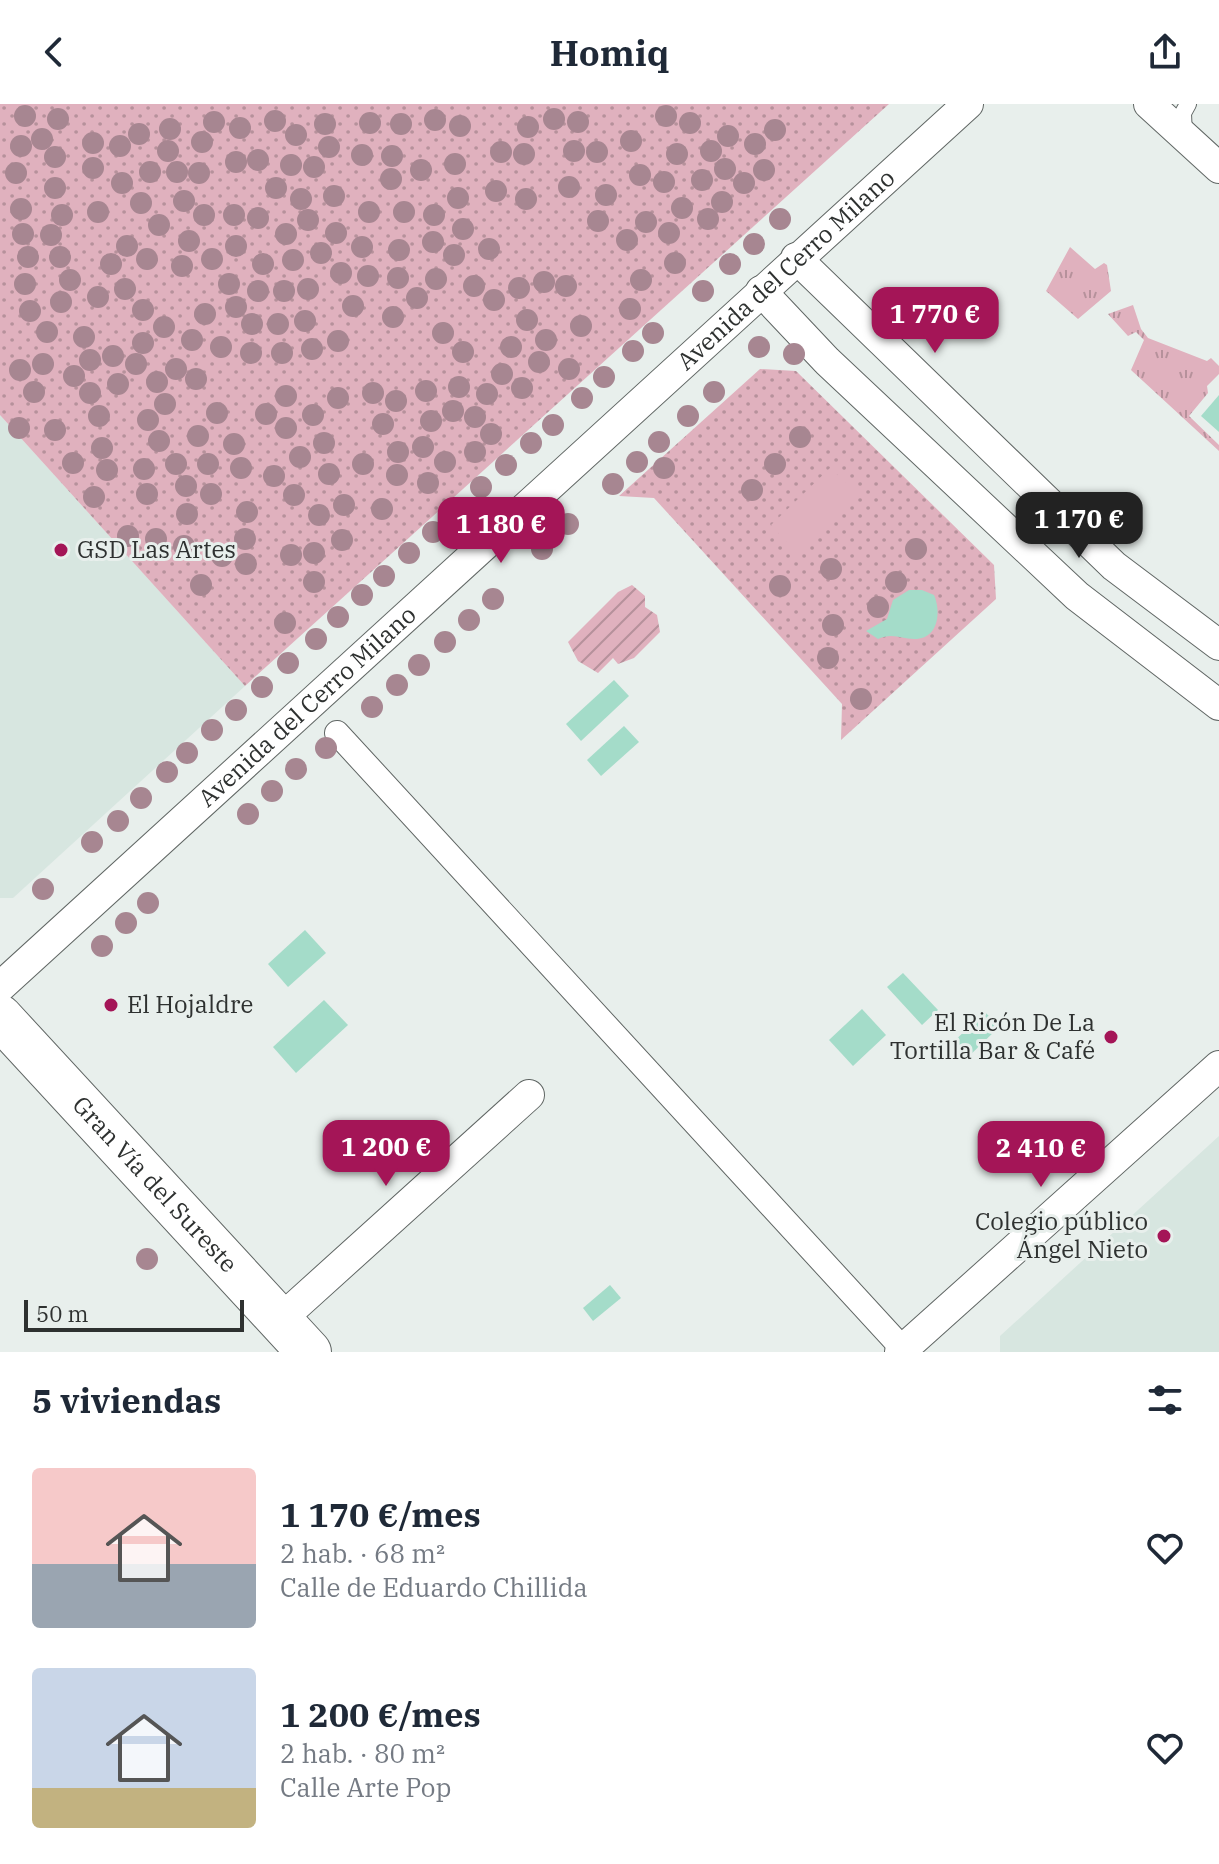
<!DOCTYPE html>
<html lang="es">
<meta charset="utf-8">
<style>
body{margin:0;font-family:"IBM Plex Serif",serif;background:#f6f6f7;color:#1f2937;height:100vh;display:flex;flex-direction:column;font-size:30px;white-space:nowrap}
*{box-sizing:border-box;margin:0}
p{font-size:26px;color:#747a83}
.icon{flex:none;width:44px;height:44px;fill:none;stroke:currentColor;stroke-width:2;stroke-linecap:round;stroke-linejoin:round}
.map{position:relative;height:1248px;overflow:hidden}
.details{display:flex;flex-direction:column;background:#fff;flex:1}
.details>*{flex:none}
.scale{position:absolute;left:24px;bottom:20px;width:220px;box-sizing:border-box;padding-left:8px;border:4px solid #2e3130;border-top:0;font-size:22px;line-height:28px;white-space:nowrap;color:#2e3130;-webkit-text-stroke:6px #e8efec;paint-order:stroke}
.price{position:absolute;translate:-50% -68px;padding:0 18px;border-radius:16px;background:#a41557;color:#fff;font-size:26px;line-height:52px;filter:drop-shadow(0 2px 4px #0008)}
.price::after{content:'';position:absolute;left:50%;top:48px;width:24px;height:18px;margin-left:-12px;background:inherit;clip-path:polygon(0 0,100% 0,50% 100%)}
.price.current{background:#222;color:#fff}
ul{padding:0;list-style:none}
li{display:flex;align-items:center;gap:24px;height:200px;padding:0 32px}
li span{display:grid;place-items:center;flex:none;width:224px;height:160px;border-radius:8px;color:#555}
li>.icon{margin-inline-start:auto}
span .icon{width:96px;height:96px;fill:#fffc;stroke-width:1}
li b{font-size:34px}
h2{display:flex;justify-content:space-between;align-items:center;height:96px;padding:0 32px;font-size:34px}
header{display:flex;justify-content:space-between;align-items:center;height:104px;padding:0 32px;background:#fff;font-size:36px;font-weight:800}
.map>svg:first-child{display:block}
.built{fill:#d7e6e0}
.grass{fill:url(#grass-tufts)}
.park{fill:url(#park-dots)}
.garden{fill:url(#garden-furrows)}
.pitch{fill:#e0b1be}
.water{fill:#a4dcc9}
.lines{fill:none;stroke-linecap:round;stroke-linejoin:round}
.service-casing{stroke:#606664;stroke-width:18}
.pedestrian-casing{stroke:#606664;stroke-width:26}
.minor-casing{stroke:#606664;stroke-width:32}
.primary-casing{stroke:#606664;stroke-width:46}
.service{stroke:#fff;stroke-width:16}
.pedestrian{stroke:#fff;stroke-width:24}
.minor{stroke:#fff;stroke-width:30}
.primary{stroke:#fff;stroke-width:44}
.tree{fill:#a78691}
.poi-dot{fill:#a41557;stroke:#e8efec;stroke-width:3}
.labels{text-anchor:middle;stroke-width:6;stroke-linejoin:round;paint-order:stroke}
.street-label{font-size:24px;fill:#2e3130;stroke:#e8efec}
.poi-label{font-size:24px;fill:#2e3130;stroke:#e8efec;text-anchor:start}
</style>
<header><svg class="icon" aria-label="back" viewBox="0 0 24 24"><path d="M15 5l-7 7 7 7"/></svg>Homiq<svg class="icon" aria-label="share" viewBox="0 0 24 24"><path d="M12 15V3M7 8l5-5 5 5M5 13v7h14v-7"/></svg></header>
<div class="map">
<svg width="1219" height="1248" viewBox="0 0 1219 1248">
<defs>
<pattern id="grass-tufts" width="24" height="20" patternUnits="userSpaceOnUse" patternTransform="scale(2)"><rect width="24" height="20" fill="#e0b1be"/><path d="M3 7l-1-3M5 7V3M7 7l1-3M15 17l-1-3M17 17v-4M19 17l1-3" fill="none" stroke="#b6919b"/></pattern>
<pattern id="park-dots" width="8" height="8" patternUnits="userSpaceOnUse" patternTransform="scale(2)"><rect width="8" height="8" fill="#e0b1be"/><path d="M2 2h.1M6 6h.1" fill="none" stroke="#b6919b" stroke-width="1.8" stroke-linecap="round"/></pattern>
<pattern id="garden-furrows" width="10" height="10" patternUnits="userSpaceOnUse" patternTransform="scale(2)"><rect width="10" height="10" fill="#e0b1be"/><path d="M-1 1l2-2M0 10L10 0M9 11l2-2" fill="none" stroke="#b6919b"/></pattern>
</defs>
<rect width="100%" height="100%" fill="#e8efec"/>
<g class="built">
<path d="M0,311l245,271 -232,212h-13z"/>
<path d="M1219,1032v216h-219v-16z"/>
</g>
<g class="grass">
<path d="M1070,143l25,22 9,-6 3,2 4,26 -33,28 -32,-28z"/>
<path d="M1133,201l8,24 7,9 59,23 4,-3 8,8v8l-12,12 1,7 -19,23 30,29v6l-88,-81 13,-30 -8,-8 -8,4 -20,-22z"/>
</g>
<g class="park">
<path d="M0,0h889l-644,582 -245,-271z"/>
<path d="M760,265l36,2 198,194 2,34 -155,141 1,-36 -188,-206 -35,-2z"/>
</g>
<path class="garden" d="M632,481l13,11v11l12,8 3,17 -26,26 -16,6 -5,-6 -15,15 -20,-12 -10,-19 50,-50z"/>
<path class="pitch" d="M830,364l30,27 -64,58 -25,-28z"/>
<g class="water">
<path d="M1219,291v37l-18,-16z"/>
<path d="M909,486h13l12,5c7,16 5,42 -17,44 -15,1 -23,-7 -39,0l-12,-8 21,-12 6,-19z"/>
<path d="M614,576l15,16 -48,45 -15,-17z"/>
<path d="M624,622l15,16 -38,34 -14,-16z"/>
<path d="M305,826l21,23 -38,34 -20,-23z"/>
<path d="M903,869l35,37 -16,15 -35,-38z"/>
<path d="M324,896l24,25 -52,48 -23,-26z"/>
<path d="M862,905l24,26 -33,31 -24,-26z"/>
<path d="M985,908l14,15 -34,33 -15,-15z"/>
<path d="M610,1181l11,13 -28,23 -10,-13z"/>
</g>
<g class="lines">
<defs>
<path id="service" d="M1184,33l-1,-24 5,-9"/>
<path id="pedestrian" d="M337,629l566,616"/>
<g id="minor">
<path d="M1149,0l70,64"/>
<path d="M796,154l318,308 105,79"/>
<path d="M761,187l66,70 250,235 142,109"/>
<path id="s1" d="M0,883l968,-883"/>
<path d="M280,1216l249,-225"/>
<path d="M900,1248l319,-286"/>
</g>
<g id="primary">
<path id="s2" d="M0,913l309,335"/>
</g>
</defs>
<use href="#service" class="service-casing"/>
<use href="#pedestrian" class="pedestrian-casing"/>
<use href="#minor" class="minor-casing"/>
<use href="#primary" class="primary-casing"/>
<use href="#service" class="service"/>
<use href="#pedestrian" class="pedestrian"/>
<use href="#minor" class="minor"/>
<use href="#primary" class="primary"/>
</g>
<g class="tree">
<circle cx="25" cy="12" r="11"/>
<circle cx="666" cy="12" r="11"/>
<circle cx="58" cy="15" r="11"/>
<circle cx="554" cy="15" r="11"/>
<circle cx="435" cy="16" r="11"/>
<circle cx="275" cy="17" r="11"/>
<circle cx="214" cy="18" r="11"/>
<circle cx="578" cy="18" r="11"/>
<circle cx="370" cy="19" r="11"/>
<circle cx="690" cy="19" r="11"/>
<circle cx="325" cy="20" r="11"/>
<circle cx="401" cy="20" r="11"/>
<circle cx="460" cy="22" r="11"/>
<circle cx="528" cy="23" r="11"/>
<circle cx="240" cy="24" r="11"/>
<circle cx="170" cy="25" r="11"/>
<circle cx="775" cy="26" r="11"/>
<circle cx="139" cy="30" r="11"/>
<circle cx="296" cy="31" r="11"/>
<circle cx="728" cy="32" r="11"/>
<circle cx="42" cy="35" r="11"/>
<circle cx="631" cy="37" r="11"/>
<circle cx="202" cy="38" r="11"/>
<circle cx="93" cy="39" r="11"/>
<circle cx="755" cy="40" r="11"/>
<circle cx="21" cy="42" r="11"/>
<circle cx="120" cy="42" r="11"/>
<circle cx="329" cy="43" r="11"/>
<circle cx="168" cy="47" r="11"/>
<circle cx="574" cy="47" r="11"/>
<circle cx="711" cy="47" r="11"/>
<circle cx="501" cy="48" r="11"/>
<circle cx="597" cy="48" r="11"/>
<circle cx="524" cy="50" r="11"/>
<circle cx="677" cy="50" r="11"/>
<circle cx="362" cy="51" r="11"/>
<circle cx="392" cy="52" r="11"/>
<circle cx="55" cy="53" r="11"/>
<circle cx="258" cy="56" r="11"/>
<circle cx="236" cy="58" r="11"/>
<circle cx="455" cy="60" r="11"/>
<circle cx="291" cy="61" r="11"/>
<circle cx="314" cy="63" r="11"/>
<circle cx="93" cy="64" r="11"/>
<circle cx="725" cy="65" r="11"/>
<circle cx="421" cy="66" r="11"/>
<circle cx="764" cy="66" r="11"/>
<circle cx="150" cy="68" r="11"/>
<circle cx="177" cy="68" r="11"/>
<circle cx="16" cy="69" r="11"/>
<circle cx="199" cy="69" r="11"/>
<circle cx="640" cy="71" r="11"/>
<circle cx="391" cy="75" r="11"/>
<circle cx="702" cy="76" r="11"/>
<circle cx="664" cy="78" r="11"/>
<circle cx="122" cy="79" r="11"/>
<circle cx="744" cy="79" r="11"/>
<circle cx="569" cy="83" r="11"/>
<circle cx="55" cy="84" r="11"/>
<circle cx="276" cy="84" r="11"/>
<circle cx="496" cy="87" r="11"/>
<circle cx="606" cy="91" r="11"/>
<circle cx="334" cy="92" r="11"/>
<circle cx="458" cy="94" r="11"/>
<circle cx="301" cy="95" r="11"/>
<circle cx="526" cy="95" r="11"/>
<circle cx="184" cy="97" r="11"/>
<circle cx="722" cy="98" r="11"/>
<circle cx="141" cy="99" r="11"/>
<circle cx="682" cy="104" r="11"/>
<circle cx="21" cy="105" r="11"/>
<circle cx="98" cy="108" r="11"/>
<circle cx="369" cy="108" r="11"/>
<circle cx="404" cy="108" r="11"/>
<circle cx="62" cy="111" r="11"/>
<circle cx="204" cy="111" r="11"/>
<circle cx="234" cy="111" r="11"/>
<circle cx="434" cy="111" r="11"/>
<circle cx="258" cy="114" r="11"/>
<circle cx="708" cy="115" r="11"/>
<circle cx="780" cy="115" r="11"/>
<circle cx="308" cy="116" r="11"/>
<circle cx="598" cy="117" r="11"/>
<circle cx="646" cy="118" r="11"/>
<circle cx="159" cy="121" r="11"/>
<circle cx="463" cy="125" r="11"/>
<circle cx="336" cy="129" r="11"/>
<circle cx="669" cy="129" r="11"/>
<circle cx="23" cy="130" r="11"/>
<circle cx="286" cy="130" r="11"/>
<circle cx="51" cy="131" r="11"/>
<circle cx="627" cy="136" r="11"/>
<circle cx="189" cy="137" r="11"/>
<circle cx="433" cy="138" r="11"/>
<circle cx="754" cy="140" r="11"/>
<circle cx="127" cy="142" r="11"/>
<circle cx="236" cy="142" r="11"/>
<circle cx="362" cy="143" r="11"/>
<circle cx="489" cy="145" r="11"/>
<circle cx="399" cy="146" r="11"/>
<circle cx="321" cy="149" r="11"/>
<circle cx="454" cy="151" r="11"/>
<circle cx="28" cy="153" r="11"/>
<circle cx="60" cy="153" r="11"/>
<circle cx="147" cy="155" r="11"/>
<circle cx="212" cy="155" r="11"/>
<circle cx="293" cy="156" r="11"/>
<circle cx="675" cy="159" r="11"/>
<circle cx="111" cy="160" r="11"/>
<circle cx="263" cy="160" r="11"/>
<circle cx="730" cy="160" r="11"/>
<circle cx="182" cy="162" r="11"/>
<circle cx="341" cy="169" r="11"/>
<circle cx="368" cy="172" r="11"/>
<circle cx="398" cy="174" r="11"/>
<circle cx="436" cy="175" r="11"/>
<circle cx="70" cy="176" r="11"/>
<circle cx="641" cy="176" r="11"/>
<circle cx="544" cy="178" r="11"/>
<circle cx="25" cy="180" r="11"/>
<circle cx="229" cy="180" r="11"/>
<circle cx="474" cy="182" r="11"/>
<circle cx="566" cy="182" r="11"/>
<circle cx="519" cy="184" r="11"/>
<circle cx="125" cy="185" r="11"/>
<circle cx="308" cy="185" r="11"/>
<circle cx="258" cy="187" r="11"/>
<circle cx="284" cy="187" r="11"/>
<circle cx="703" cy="187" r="11"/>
<circle cx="98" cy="193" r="11"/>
<circle cx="417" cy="194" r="11"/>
<circle cx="494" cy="196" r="11"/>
<circle cx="61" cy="198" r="11"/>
<circle cx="353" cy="202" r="11"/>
<circle cx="236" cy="203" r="11"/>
<circle cx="630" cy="205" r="11"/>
<circle cx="143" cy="206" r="11"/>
<circle cx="30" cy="207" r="11"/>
<circle cx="205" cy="210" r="11"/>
<circle cx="393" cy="213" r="11"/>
<circle cx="527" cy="216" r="11"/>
<circle cx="305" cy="217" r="11"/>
<circle cx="252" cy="220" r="11"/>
<circle cx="278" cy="220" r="11"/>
<circle cx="581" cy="222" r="11"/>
<circle cx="164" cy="223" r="11"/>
<circle cx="47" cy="228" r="11"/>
<circle cx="443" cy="229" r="11"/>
<circle cx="653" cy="229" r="11"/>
<circle cx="84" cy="233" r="11"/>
<circle cx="192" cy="236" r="11"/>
<circle cx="546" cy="236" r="11"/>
<circle cx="338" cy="237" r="11"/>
<circle cx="143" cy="239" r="11"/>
<circle cx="221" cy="243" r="11"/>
<circle cx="511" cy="243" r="11"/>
<circle cx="759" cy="243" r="11"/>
<circle cx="312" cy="245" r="11"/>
<circle cx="633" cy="247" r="11"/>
<circle cx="463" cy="248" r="11"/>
<circle cx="251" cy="249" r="11"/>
<circle cx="282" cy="249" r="11"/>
<circle cx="794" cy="250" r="11"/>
<circle cx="113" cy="252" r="11"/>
<circle cx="90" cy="256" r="11"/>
<circle cx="539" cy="258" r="11"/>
<circle cx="43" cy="260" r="11"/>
<circle cx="136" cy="260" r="11"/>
<circle cx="176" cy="265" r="11"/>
<circle cx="569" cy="265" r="11"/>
<circle cx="20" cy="266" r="11"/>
<circle cx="502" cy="270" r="11"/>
<circle cx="74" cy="272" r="11"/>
<circle cx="604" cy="273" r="11"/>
<circle cx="196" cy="275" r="11"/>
<circle cx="157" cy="278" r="11"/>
<circle cx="118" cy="280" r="11"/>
<circle cx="459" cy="283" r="11"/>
<circle cx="522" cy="284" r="11"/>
<circle cx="426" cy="287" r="11"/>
<circle cx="34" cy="288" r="11"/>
<circle cx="714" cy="288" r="11"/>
<circle cx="90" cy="289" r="11"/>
<circle cx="373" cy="289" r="11"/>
<circle cx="487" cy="290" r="11"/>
<circle cx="286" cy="292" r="11"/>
<circle cx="338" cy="294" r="11"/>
<circle cx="582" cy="294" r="11"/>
<circle cx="396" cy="297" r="11"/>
<circle cx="165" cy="300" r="11"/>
<circle cx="453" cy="307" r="11"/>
<circle cx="217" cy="309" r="11"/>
<circle cx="266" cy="310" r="11"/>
<circle cx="313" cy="311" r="11"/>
<circle cx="99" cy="312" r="11"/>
<circle cx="688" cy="312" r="11"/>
<circle cx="475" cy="313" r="11"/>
<circle cx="148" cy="316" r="11"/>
<circle cx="431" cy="317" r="11"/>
<circle cx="383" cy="320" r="11"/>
<circle cx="553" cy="321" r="11"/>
<circle cx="19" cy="324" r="11"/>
<circle cx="286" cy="324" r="11"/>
<circle cx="55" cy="326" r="11"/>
<circle cx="491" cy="330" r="11"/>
<circle cx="198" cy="332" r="11"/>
<circle cx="800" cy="333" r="11"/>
<circle cx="159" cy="337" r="11"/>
<circle cx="659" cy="338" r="11"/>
<circle cx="324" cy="339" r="11"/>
<circle cx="531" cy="339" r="11"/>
<circle cx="234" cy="340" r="11"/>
<circle cx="423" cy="343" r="11"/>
<circle cx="102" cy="344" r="11"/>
<circle cx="398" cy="348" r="11"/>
<circle cx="475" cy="348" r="11"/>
<circle cx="300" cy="353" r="11"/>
<circle cx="445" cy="358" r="11"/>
<circle cx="637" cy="358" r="11"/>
<circle cx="73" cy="359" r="11"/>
<circle cx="176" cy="360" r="11"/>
<circle cx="208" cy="360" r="11"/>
<circle cx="363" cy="360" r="11"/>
<circle cx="775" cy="360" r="11"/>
<circle cx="506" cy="361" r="11"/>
<circle cx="241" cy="364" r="11"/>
<circle cx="664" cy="364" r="11"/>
<circle cx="144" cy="365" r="11"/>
<circle cx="107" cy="366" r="11"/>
<circle cx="329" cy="370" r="11"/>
<circle cx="397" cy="371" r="11"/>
<circle cx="274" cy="372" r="11"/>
<circle cx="428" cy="379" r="11"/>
<circle cx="613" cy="380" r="11"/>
<circle cx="186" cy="382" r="11"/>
<circle cx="481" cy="383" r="11"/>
<circle cx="752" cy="386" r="11"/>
<circle cx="147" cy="390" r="11"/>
<circle cx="211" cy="390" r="11"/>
<circle cx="294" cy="391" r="11"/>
<circle cx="94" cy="393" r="11"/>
<circle cx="344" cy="401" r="11"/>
<circle cx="382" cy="405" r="11"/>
<circle cx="455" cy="407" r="11"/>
<circle cx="247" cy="408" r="11"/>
<circle cx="187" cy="410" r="11"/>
<circle cx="319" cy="411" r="11"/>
<circle cx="568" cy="420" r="11"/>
<circle cx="433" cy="428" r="11"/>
<circle cx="128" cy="432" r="11"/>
<circle cx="156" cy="435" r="11"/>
<circle cx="245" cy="435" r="11"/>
<circle cx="342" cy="436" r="11"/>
<circle cx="184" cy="442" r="11"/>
<circle cx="542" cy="445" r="11"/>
<circle cx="916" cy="445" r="11"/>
<circle cx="314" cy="449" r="11"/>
<circle cx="409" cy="449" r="11"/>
<circle cx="291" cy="451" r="11"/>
<circle cx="222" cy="452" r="11"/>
<circle cx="246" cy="460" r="11"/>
<circle cx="831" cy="465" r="11"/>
<circle cx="384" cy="472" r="11"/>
<circle cx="314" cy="478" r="11"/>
<circle cx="896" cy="478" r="11"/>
<circle cx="201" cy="481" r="11"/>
<circle cx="780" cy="482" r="11"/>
<circle cx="362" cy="491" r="11"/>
<circle cx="493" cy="495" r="11"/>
<circle cx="878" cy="503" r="11"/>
<circle cx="338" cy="513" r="11"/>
<circle cx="469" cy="516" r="11"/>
<circle cx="285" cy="519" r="11"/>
<circle cx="833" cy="521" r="11"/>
<circle cx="316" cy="535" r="11"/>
<circle cx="445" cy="538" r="11"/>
<circle cx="828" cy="554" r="11"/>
<circle cx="288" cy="559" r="11"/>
<circle cx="419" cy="561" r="11"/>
<circle cx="397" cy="581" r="11"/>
<circle cx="262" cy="583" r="11"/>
<circle cx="861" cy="595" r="11"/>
<circle cx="372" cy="603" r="11"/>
<circle cx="236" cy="606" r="11"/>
<circle cx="212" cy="626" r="11"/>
<circle cx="326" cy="644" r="11"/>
<circle cx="187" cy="649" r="11"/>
<circle cx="296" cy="665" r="11"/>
<circle cx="167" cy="668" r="11"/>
<circle cx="272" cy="687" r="11"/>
<circle cx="141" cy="694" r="11"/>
<circle cx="248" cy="710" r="11"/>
<circle cx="118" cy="717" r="11"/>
<circle cx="92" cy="738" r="11"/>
<circle cx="43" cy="785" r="11"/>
<circle cx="148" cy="799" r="11"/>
<circle cx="126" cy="819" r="11"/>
<circle cx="102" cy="842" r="11"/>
<circle cx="147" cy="1155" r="11"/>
</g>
<g class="poi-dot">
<circle cx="61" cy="446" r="8"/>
<circle cx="111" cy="901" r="8"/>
<circle cx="1111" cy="933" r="8"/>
<circle cx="1164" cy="1132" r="8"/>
</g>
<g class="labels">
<g class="street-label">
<text dy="8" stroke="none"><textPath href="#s1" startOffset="1064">Avenida del Cerro Milano</textPath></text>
<text dy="8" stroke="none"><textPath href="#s1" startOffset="416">Avenida del Cerro Milano</textPath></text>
<text dy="8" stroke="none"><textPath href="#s2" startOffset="228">Gran Vía del Sureste</textPath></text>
</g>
<g class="poi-label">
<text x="77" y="454">GSD Las Artes</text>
<text x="127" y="909">El Hojaldre</text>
<text x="1095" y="927" text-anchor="end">El Ricón De La<tspan x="1095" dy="28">Tortilla Bar &amp; Café</tspan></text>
<text x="1148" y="1126" text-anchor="end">Colegio público<tspan x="1148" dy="28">Ángel Nieto</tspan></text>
</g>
</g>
</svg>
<div class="scale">50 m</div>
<b class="price" style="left:935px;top:251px">1 770 €</b>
<b class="price current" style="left:1079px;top:456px">1 170 €</b>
<b class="price" style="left:501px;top:461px">1 180 €</b>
<b class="price" style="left:386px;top:1084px">1 200 €</b>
<b class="price" style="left:1041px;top:1085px">2 410 €</b>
</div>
<section class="details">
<h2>5 viviendas<svg class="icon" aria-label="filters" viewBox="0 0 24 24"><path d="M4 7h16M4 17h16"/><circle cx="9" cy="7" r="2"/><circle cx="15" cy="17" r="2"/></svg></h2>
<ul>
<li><span style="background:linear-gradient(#f6c9c9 60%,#9aa5b1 0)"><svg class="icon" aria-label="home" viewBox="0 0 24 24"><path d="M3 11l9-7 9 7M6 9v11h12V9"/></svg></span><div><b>1 170 €/mes</b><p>2 hab. · 68 m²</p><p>Calle de Eduardo Chillida</p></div><svg class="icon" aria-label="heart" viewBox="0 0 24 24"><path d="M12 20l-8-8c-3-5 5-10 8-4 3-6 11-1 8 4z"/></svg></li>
<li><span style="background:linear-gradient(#c9d6e8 75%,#c2b280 0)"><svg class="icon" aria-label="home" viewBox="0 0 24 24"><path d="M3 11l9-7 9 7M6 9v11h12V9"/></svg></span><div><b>1 200 €/mes</b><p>2 hab. · 80 m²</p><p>Calle Arte Pop</p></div><svg class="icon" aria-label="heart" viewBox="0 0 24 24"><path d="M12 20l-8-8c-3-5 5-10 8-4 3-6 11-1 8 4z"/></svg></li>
</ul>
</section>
